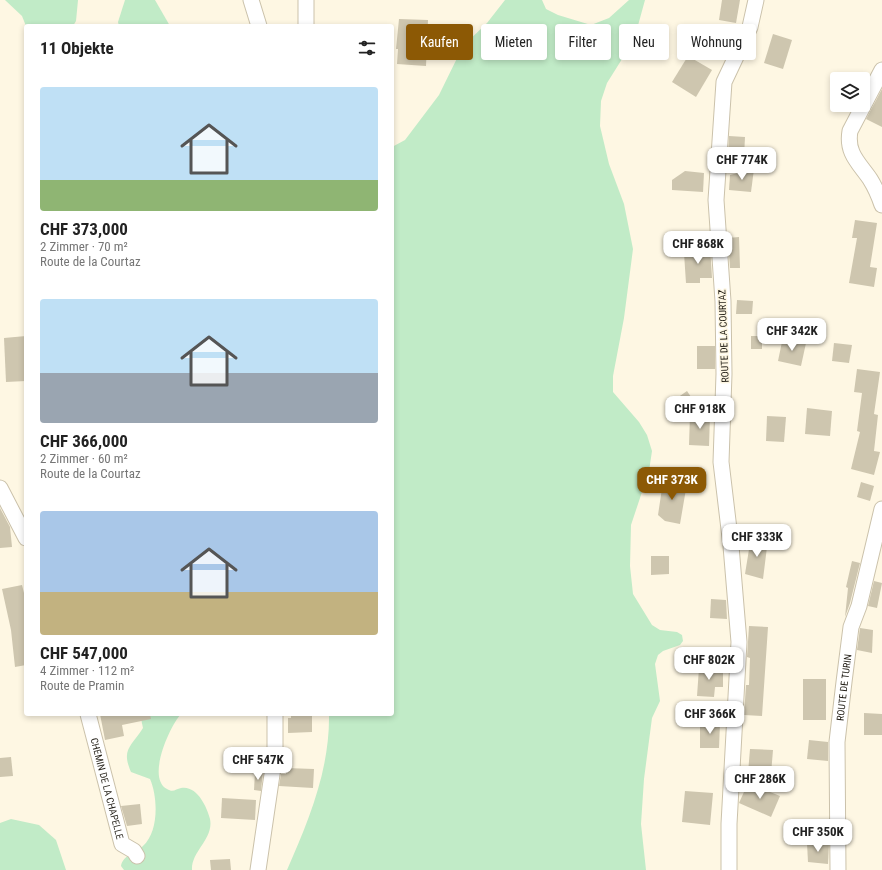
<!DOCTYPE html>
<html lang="de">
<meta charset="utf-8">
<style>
body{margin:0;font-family:"Roboto Condensed",sans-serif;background:#f6f6f6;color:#222;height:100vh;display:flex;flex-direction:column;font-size:15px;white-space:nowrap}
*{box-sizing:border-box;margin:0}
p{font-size:13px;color:#767676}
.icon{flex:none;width:22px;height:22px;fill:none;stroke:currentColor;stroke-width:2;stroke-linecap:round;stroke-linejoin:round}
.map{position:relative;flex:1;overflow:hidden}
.details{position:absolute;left:24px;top:24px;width:370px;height:692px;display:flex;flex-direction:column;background:#fff;border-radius:4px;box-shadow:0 2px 6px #0003}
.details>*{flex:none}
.hud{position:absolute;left:406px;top:24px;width:380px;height:36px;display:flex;gap:8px}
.buttons{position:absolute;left:830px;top:72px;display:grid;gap:8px}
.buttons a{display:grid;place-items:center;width:40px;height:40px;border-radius:4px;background:#fff;box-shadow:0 2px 6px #0003;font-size:20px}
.price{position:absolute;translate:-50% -34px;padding:0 9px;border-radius:8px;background:#fff;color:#222;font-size:13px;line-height:26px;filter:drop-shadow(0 1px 2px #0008)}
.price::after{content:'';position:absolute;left:50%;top:24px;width:12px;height:9px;margin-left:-6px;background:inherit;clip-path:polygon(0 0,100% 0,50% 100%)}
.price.active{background:#8c5905;color:#fff}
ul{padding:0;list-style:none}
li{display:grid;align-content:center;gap:8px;height:212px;padding:0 16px}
li span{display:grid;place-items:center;height:124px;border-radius:4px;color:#555}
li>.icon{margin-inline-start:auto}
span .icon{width:72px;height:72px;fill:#fffc;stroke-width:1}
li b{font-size:17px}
h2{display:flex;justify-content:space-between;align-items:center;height:48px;padding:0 16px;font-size:17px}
.pill{padding:0 14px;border-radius:4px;background:#fff;box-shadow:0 2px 6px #0003;font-size:14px;line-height:36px}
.pill.active{background:#8c5905;color:#fff}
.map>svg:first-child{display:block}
.green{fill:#c1ebc7}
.building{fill:#cec6af}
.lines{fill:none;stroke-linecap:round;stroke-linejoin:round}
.minor-casing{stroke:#cbc2ab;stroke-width:17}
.minor{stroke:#fff;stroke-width:15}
.labels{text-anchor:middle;stroke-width:3;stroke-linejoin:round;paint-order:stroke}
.street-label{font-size:10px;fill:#221e16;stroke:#fef7e3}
</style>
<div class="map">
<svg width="882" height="870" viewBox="0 0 882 870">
<rect width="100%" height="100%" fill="#fef7e3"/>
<g class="green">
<path d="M5,0h73l-2,21 -3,5h-47l-4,-10z"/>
<path d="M125,0h30l15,26h-51l-1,-4z"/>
<path d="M505,0h37l4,9 12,6 33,10 18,-7 20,-18h16l-11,40 -27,43 -6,18 -1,25 9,38 15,40 9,45 -9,69 -11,58v16l26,30 8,13 5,16 -3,20 -18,54 -1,41 3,28 19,31 8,5 17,2 5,3 1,6 -3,4 -17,6 -5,4 -3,9 5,37 -8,17 -8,61 -3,45 5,46h-359c22,-50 43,-101 42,-156h63v-567l13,-7 34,-45 24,-49 24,-23z"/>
<path d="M140,714h41c-11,12 -35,64 -14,75 6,4 9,0 14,-1 16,-3 26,19 29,31 4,20 -19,32 -18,51h-68l-3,-4c2,-11 14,-13 22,-20 16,-14 15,-49 7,-67l-19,-7c-10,-23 0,-25 12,-44z"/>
<path d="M11,819l28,6 17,15 10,30h-66v-47z"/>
</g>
<g class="building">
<path d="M722,0h18l-4,23 -17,-3z"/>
<path d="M399,19l29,1 -2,46 -29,-2 1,-15h-2z"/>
<path d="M773,34l19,6 -9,29 -19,-6z"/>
<path d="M688,56l24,14 -16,27 -24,-15z"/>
<path d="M882,89v38l-16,-8z"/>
<path d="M729,136l16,1 -1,20 -16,-1z"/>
<path d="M754,169l-3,23 -22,-2 1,-15z"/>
<path d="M685,171l19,2 -1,19 -31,-2v-10z"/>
<path d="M855,220l22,3 -7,44 7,1 -3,19 -25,-4 8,-45h-5z"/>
<path d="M739,237l1,31h-10l-2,-30z"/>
<path d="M700,245h10l2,33h-12v5h-14l-2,-30 16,-2z"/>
<path d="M737,300l16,1 -1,13h-16z"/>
<path d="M26,336v45l-20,1 -2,-44z"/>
<rect x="751" y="336" width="11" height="13"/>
<path d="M783,337l23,6 -5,23 -23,-5z"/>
<path d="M834,343l18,2 -3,18 -17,-2z"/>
<rect x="697" y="346" width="18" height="23"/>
<path d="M857,369l23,3 -6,42 4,1 -4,36 6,1 -6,23 -23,-6 9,-37 -3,-1 5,-38 -8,-1z"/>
<path d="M687,391l6,9 -10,7 -6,-9z"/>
<path d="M807,408l25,3 -2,25 -25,-2z"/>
<path d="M690,413l20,1 -1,32 -20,-1z"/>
<path d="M767,416l19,1 -2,25 -18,-1z"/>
<path d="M664,475l14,2 -2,10 10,2 -6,35 -15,-3 -7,-6z"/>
<path d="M861,482l13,4 -4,15 -13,-4z"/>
<path d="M0,508l10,19 2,20 -12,1z"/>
<path d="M751,537l17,2 -5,40 -18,-5z"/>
<path d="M651,556h18v18l-18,1z"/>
<path d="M852,561l8,2 -10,40 -5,14 3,-29 -2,-1z"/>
<path d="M874,581l8,2 -5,25 -9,-2z"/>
<path d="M22,585l4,16v64l-11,2 -4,-37 -9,-41z"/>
<path d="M711,599l15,1 1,19 -17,-1z"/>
<path d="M749,626l19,1 -6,89 -18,-1 2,-30h3l1,-27 -3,-1z"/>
<path d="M860,628l13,2 -1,23 -15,-3z"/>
<path d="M699,668l24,1v18h-8l-1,10 -17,-1z"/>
<rect x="803" y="679" width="23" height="41"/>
<path d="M864,713l18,1v21h-18z"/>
<path d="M100,714h50l1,5 -29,6 2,11 -19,4z"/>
<path d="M291,714h21v18l-24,1v-15h3z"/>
<path d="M700,723h20l-1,25h-19z"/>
<path d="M809,740l19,2v19l-21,-2z"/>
<rect x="234" y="749" width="19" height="19"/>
<path d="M750,749l23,1 -2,24 -23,-1z"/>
<path d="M11,757l2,19 -13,1v-19z"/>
<path d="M286,768l28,1 -1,19 -34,-2 2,-12h5z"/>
<path d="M255,772h8l-2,19 -7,-1z"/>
<path d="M748,783l32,13 -9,21 -32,-14z"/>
<path d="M685,791l28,2 -3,32 -28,-3z"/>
<path d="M222,798l34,2 -1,20 -34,-2z"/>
<path d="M140,804l2,20 -15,2 -6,-20z"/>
<path d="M807,843l22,1 -1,20 -20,-2z"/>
<path d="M230,859l1,11h-20l-1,-10z"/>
</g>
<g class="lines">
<defs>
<g id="minor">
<path d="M251,0l8,26"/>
<path d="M306,26v-26"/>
<path d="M882,70l-32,61c-4,22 9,32 20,48 5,8 9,17 12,26"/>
<path d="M0,488l26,50"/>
<path id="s1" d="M88,714l34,130 12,7 3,5"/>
<path d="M258,870l17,-116v-40"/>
<path d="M729,870v-46l10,-182 -8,-96 -10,-84 3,-88 -1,-73 -7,-101 8,-118 26,-55 6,-27"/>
<path id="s2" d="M838,870l-1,-128 7,-60 7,-55 8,-21 23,-97"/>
</g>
</defs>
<use href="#minor" class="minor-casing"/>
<use href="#minor" class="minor"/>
</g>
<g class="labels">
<g class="street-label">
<text transform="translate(723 336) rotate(-92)" y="4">ROUTE DE LA COURTAZ</text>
<text dy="4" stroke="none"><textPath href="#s2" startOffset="183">ROUTE DE TURIN</textPath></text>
<text dy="4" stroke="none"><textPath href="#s1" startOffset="77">CHEMIN DE LA CHAPELLE</textPath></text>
</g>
</g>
</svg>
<div class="buttons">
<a><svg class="icon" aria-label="layers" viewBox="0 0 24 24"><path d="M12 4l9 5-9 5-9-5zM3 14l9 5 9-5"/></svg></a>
</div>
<b class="price" style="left:742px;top:181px">CHF 774K</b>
<b class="price" style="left:698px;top:265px">CHF 868K</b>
<b class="price" style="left:792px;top:352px">CHF 342K</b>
<b class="price" style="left:700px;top:430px">CHF 918K</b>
<b class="price active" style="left:672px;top:501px">CHF 373K</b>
<b class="price" style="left:757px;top:558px">CHF 333K</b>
<b class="price" style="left:709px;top:681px">CHF 802K</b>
<b class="price" style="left:710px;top:735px">CHF 366K</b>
<b class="price" style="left:258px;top:781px">CHF 547K</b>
<b class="price" style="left:760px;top:800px">CHF 286K</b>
<b class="price" style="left:818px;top:853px">CHF 350K</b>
<div class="hud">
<a class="pill active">Kaufen</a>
<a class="pill">Mieten</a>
<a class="pill">Filter</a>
<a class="pill">Neu</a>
<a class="pill">Wohnung</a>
</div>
<section class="details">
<h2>11 Objekte<svg class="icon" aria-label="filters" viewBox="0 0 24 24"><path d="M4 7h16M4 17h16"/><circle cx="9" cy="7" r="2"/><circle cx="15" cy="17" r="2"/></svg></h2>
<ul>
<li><span style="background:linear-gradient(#bfe0f5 75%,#8fb573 0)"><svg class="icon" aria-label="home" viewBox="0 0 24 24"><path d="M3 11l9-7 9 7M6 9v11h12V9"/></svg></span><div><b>CHF 373,000</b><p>2 Zimmer · 70 m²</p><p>Route de la Courtaz</p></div></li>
<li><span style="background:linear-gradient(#bfe0f5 60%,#9aa5b1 0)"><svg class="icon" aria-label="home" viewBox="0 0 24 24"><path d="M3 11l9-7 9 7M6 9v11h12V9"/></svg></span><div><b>CHF 366,000</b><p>2 Zimmer · 60 m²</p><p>Route de la Courtaz</p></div></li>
<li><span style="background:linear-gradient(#a9c7e8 65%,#c2b280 0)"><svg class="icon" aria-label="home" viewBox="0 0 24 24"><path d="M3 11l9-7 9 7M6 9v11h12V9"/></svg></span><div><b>CHF 547,000</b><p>4 Zimmer · 112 m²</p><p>Route de Pramin</p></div></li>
</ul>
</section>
</div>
